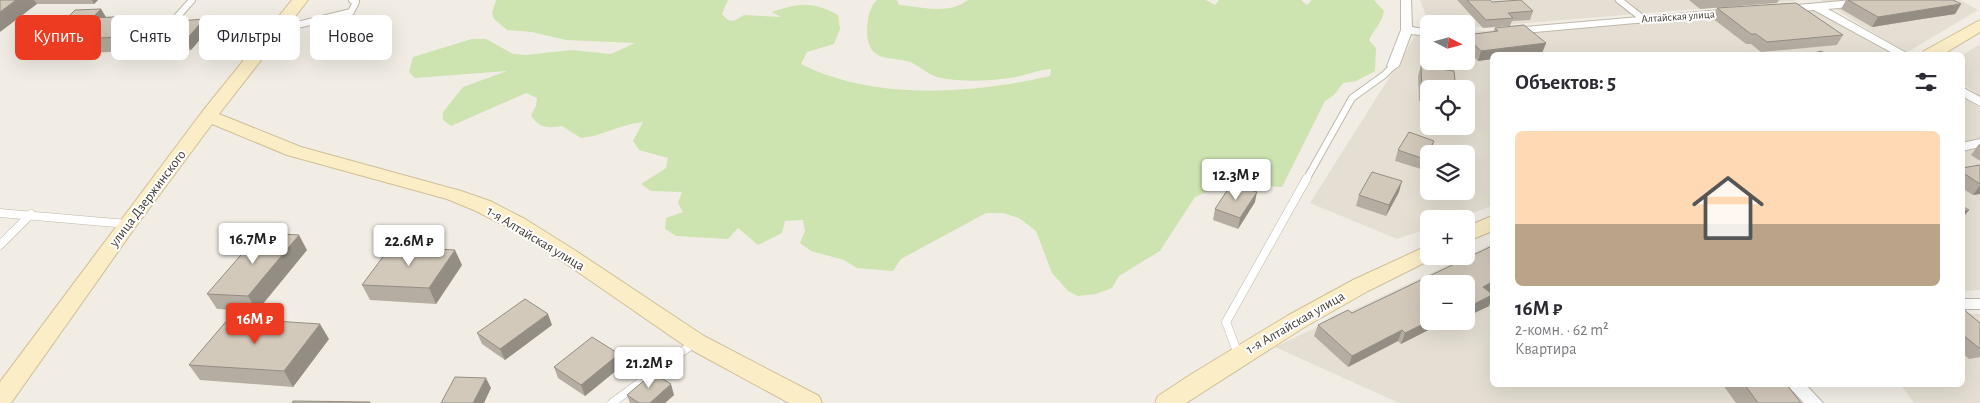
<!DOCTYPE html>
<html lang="ru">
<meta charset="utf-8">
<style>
body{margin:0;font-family:"Alegreya Sans",sans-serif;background:#f7f7f7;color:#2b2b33;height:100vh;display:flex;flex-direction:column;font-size:19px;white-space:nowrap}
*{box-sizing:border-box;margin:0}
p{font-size:16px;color:#7c7c81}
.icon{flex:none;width:28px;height:28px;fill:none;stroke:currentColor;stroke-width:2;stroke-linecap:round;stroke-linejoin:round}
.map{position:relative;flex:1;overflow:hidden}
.panel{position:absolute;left:1490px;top:52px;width:475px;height:335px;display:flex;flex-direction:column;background:#fff;border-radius:8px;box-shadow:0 5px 20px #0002}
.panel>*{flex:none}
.top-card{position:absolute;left:15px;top:15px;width:475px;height:45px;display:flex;gap:10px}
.needle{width:32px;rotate:96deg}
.controls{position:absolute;left:1420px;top:15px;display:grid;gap:10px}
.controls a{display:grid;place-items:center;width:55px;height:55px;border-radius:8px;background:#fff;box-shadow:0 5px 20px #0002;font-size:25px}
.price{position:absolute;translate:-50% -42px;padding:0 11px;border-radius:5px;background:#fff;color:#222;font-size:16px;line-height:32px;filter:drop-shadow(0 1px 2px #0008)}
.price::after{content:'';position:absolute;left:50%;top:30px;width:15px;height:11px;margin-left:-8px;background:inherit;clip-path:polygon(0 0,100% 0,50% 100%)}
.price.on{background:#ec3b21;color:#fff}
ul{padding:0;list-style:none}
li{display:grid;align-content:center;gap:10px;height:265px;padding:0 25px}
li+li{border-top:1px solid #e1e1e2}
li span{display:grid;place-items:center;height:155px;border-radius:8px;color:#555}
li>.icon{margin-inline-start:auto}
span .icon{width:90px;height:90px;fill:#fffc;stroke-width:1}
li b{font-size:21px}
h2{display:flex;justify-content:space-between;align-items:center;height:60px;padding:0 25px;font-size:21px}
.pill{padding:0 18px;border-radius:8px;background:#fff;box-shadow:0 5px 20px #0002;font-size:18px;line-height:45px}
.pill.on{background:#ec3b21;color:#fff}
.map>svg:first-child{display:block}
.residential{fill:#e5dfd3;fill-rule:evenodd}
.green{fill:#cde3b0}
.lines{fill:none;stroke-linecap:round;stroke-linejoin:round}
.lane-far1-casing{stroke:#bfb8ab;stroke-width:8}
.lane-casing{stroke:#bfb8ab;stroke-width:9}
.street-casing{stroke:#bfb8ab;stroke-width:2}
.secondary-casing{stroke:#cfbf97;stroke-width:2}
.lane-far1{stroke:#fff;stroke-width:6}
.lane{stroke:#fff;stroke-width:8}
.street{fill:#fff;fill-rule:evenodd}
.secondary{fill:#fbedc6;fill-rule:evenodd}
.wall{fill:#b5ada1}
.shaded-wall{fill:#938d83}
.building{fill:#d2c9bb;stroke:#938d83}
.labels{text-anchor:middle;stroke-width:4;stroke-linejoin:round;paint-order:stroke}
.far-street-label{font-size:11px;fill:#433d35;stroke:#fff}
.street-label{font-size:14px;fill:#433d35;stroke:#fff}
</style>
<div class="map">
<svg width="1980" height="403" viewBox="0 0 1980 403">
<rect width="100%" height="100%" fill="#f1ede5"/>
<g class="residential">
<path d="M1420,0h374l2,1 -330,27v-4h-37z"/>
<path d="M1821,0h139l18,10 -72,43z"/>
<path d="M1813,10l79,45h-400v151l-36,13h-27v9l-32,11 -87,-36 106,-168 13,-1v27h37v-29zM1429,89h37v37h-37zM1429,154h37v37h-37z"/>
<path d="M1980,44v52l-17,-12 -1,-29z"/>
<path d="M1962,97l18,11v182l-17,1z"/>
<path d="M1492,244v141h284l15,18h-392l-124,-56zM1429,284h37v37h-37z"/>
<path d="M1963,314h17v89h-66l-13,-18h61z"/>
</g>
<path class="green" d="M496,0h232l-6,14 6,6 6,1 10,-6 37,2 -9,-5c27,-9 40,-11 66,3l2,14 -6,15 -27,8 -6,12c73,37 172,30 249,12l1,-7c-14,1 -27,7 -41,9 -23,3 -47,4 -69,0 -13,-2 -22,-14 -34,-17 -20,-4 -39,0 -40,-29 0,-10 2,-26 10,-32h20l2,5c23,2 50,10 69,-5h238l9,5 4,-5h82l6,5 5,-5h62l10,11c-1,10 -11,20 -15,29l7,8 -1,23 -19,10 -13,2 -9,12 -9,6 -43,86 -56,-3 -31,13 -35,54 -41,25 -7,12 -16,6 -18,2 -10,-5 -16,-18 -16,-42 -17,-13 -16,-5h-17l-85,46 -8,12 -36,-3 -13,-8 -33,-9 -11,-8 5,-12 -2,-11 -18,1 -3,12 -24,12 -20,-17 -10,11 -52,-3 -11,-7 1,-11 17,-6 -5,-9 4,-11 -31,-1 -10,-7 25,-16 2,-10 -29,-8 -6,-9 10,-19c-22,2 -40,14 -62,16l-19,-12c-14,2 -23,3 -31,-11l5,-9 1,-8 -11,-5 -75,33 -8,-6v-8l20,-25 44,-16 -92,7 -6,-6 4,-15 59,-18h14l27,15 13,1 45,-5 40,4 24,-11 -69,-3 -34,-8 -25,-2 -13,-11 -2,-6z"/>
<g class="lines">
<defs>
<g id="lane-far1">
<path d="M1619,0l23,18"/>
<path d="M277,30l74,-18 5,-10 -4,-2"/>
<path d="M147,51l45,-51"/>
<path d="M1306,180l46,-82 32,-23 9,-9"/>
</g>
<g id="lane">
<path d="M0,213l127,11"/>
<path d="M0,245l31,-31"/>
<path d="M1238,354l-12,-32 81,-144"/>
<path d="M612,403l82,-60"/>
</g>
<g id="street">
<path d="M1401,0h10l1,27 17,3v6l-18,-2 -12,32 -6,4 -6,-4 14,-36z"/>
<path d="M1853,0h42l-5,3 -62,6 82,46h-14l-82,-45 -28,2 -5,-3 5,-3z"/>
<path d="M1732,9l5,3 -1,2 -224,20 -6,-3 6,-3z"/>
<path d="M1962,87l18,10v9l-18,-10z"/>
<path d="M1980,139v8l-18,4v-8z"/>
<rect x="1962" y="299" width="18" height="10"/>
<path d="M1787,385h19l17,18h-19z"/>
</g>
<g id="secondary">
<path d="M292,0h16l-89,114 82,33 160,44 29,10 35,18 51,32 128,85 115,60 3,7h-33l-101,-55 -126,-87 -51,-32 -35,-18 -29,-12 -160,-44 -75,-31 -78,105 -123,174h-11v-21l202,-270z"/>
<path d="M1980,20v12l-38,23h-20l2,-4z"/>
<path d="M1492,216v15l-26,11v-15z"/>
<path d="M1429,245v11l7,1 -68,34 -65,37 -117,75h-31l3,-7 32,-21 97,-59 66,-36z"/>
</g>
</defs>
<use href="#lane-far1" class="lane-far1-casing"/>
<use href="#lane" class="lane-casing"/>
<use href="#street" class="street-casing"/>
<use href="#secondary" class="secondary-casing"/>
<use href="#lane-far1" class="lane-far1"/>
<use href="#lane" class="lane"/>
<use href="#street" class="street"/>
<use href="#secondary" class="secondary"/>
</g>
<g class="wall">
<path d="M0,0h98l-4,4h-57z"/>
<path d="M1457,0h33l2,2 41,9 -3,9 -18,1 -2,5 -27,2z"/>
<path d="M1689,0h90l-2,3 -77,6z"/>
<path d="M1846,0h107l8,4 -6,10 -33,5 -50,8 -31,-18z"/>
<path d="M1717,8l126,27 -6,10 -76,7 -10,-8h-5l-34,-26z"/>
<path d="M101,9l5,8 31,-1 8,13 -20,22 -100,6 -9,-14 49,-23z"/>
<path d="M204,19l5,10 -18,21 -25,2 -6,-10z"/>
<path d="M1495,28l51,15 -4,10 -50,2v4l-14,2 -12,-11v-15l27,-3z"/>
<path d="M1421,66l8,23v14l-10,-2 -1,-25z"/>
<path d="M1979,144h1v17l-9,-6z"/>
<path d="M1398,150l33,1 -10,18 -26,-8z"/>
<path d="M1980,165v29l-7,1 -11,-7v-20z"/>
<path d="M1399,192l-13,24 -30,-10 3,-11z"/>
<path d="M1255,202l-17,27 -25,-9 2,-11z"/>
<path d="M1492,246v45l-2,1 2,2v3l-3,9 -23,11v-33h-37v37h17l-45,23 -3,-3 -50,26 -34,-31 4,-11 30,-15 4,3z"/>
<path d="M307,250l-50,61 -40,-2 -10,-15z"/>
<path d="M462,265l-26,39 -66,-4 -8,-15z"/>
<path d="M1962,308l18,15v34l-11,2 -7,-6z"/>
<path d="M552,325l-47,35 -23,-16 -5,-11z"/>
<path d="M329,339l-36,48 -93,-7 -11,-15z"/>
<path d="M619,354l4,11 -38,31 -27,-18 -4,-11z"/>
<path d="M1723,385h64l14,18h-65z"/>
<path d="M627,395h47l-9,8h-35z"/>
</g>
<g class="shaded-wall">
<path d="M16,0h18l3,4 -37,28v-20z"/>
<path d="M92,0h6l-4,4z"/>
<path d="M1961,4l-6,10 -33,5 -50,8 6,-10 50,-8z"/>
<path d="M101,9l8,14 -17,-5z"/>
<path d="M137,16l8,13 -20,22 -8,-14z"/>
<path d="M204,19l5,10 -18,21 -5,-10z"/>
<path d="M1546,43l-4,10 -19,2h-31v4l-14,2 3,-10z"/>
<path d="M1434,141l-3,10 -10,18 3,-10z"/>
<path d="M1402,181l-3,11 -13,24 3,-11z"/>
<path d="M1980,185v9l-7,1z"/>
<path d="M1257,192l-2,10 -17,27 2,-11z"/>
<path d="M1969,210l-7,9v-8z"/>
<path d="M299,235l8,15 -50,61 -9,-15z"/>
<path d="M455,250l7,15 -26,39 -7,-16z"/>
<path d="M1492,282v9l-13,7 4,-11z"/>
<path d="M1492,295l-3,11 -23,11v-9z"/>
<path d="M548,314l4,11 -47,35 -5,-11z"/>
<path d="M1429,321h17l-45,23 4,-11z"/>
<path d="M320,324l9,15 -36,48 -9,-16z"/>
<path d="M1402,330l-4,11 -50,26 4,-11z"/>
<path d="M619,354l4,11 -38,31 -4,-11z"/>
<path d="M486,378l5,10 -7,15h-11z"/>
<path d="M671,384l3,11 -9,8h-15z"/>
</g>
<g class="building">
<path d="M0,0h16l-16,12z"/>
<path d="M1467,0h23l2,2 29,-2 12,11 -25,2 5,5 -27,2z"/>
<path d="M1848,0h105l8,4 -33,5 -50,8z"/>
<path d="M1796,3l47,32 -76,7 -11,-8h-5l-34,-26z"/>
<path d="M101,9l-9,9 45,-2 -20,21 -101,6 23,-22 26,-1 10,-10z"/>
<path d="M204,19l-18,21 -26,2 19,-21z"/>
<path d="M1524,25l22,18 -65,8 -15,-14v-2l32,-4 -3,-3z"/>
<path d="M1821,51l8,4h-21z"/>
<path d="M1421,66l33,5 2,18h-27v3l-7,-1z"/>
<path d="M1409,132l25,9 -10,18 -26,-9z"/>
<path d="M1980,165v19l-18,-12v-4z"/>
<path d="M1372,172l30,9 -13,24 -30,-10z"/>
<path d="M1232,183l25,9 -17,26 -25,-9z"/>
<path d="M1962,206l7,4 -7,1z"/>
<path d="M260,233l39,2 -51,61 -41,-2z"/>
<path d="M391,246l64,4 -26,38 -67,-3z"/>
<path d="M1492,246v36l-9,5 9,7v1l-26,13v-24h-37v37l-24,12 -3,-3 -50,26 -34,-31 30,-15 4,3z"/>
<path d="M525,299l23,15 -48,35 -23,-16z"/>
<path d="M1962,308l18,15v25h-1l-17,-14z"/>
<path d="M229,318l91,6 -36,47 -95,-6z"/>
<path d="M592,337l27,17 -38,31 -27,-18z"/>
<path d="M653,373l18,11 -21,19h-11l-12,-8z"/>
<path d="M455,377l31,1 -13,25h-32z"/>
<path d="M1745,385h42l14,18h-43z"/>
<path d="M293,401l77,1v1h-78z"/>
</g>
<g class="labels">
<g class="far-street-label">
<text transform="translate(1678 16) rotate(-4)" y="4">Алтайская улица</text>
</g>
<g class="street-label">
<text transform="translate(147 198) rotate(-53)" y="5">улица Дзержинского</text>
<text transform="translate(536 238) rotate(31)" y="5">1-я Алтайская улица</text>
<text transform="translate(1295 322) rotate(-30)" y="5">1-я Алтайская улица</text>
</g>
</g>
</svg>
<div class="controls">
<a><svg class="needle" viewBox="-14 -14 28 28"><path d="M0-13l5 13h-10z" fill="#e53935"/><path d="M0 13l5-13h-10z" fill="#7c7c81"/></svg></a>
<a><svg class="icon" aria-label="locate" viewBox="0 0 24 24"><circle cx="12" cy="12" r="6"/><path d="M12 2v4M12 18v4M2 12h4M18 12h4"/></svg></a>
<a><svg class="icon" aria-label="layers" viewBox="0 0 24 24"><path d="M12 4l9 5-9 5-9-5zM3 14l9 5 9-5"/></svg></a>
<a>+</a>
<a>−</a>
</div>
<b class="price" style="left:1236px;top:201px">12.3M ₽</b>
<b class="price" style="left:253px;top:265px">16.7M ₽</b>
<b class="price" style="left:409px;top:267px">22.6M ₽</b>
<b class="price on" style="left:255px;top:345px">16M ₽</b>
<b class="price" style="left:649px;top:389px">21.2M ₽</b>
<div class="top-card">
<a class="pill on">Купить</a>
<a class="pill">Снять</a>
<a class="pill">Фильтры</a>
<a class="pill">Новое</a>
</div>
<section class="panel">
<h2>Объектов: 5<svg class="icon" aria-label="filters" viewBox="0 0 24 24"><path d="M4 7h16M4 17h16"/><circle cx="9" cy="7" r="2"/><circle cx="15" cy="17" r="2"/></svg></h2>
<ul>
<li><span style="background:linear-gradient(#ffd9b3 60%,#b9a48a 0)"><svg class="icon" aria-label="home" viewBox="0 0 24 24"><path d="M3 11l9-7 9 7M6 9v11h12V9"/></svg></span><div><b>16M ₽</b><p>2-комн. · 62 m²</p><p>Квартира</p></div></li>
</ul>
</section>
</div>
